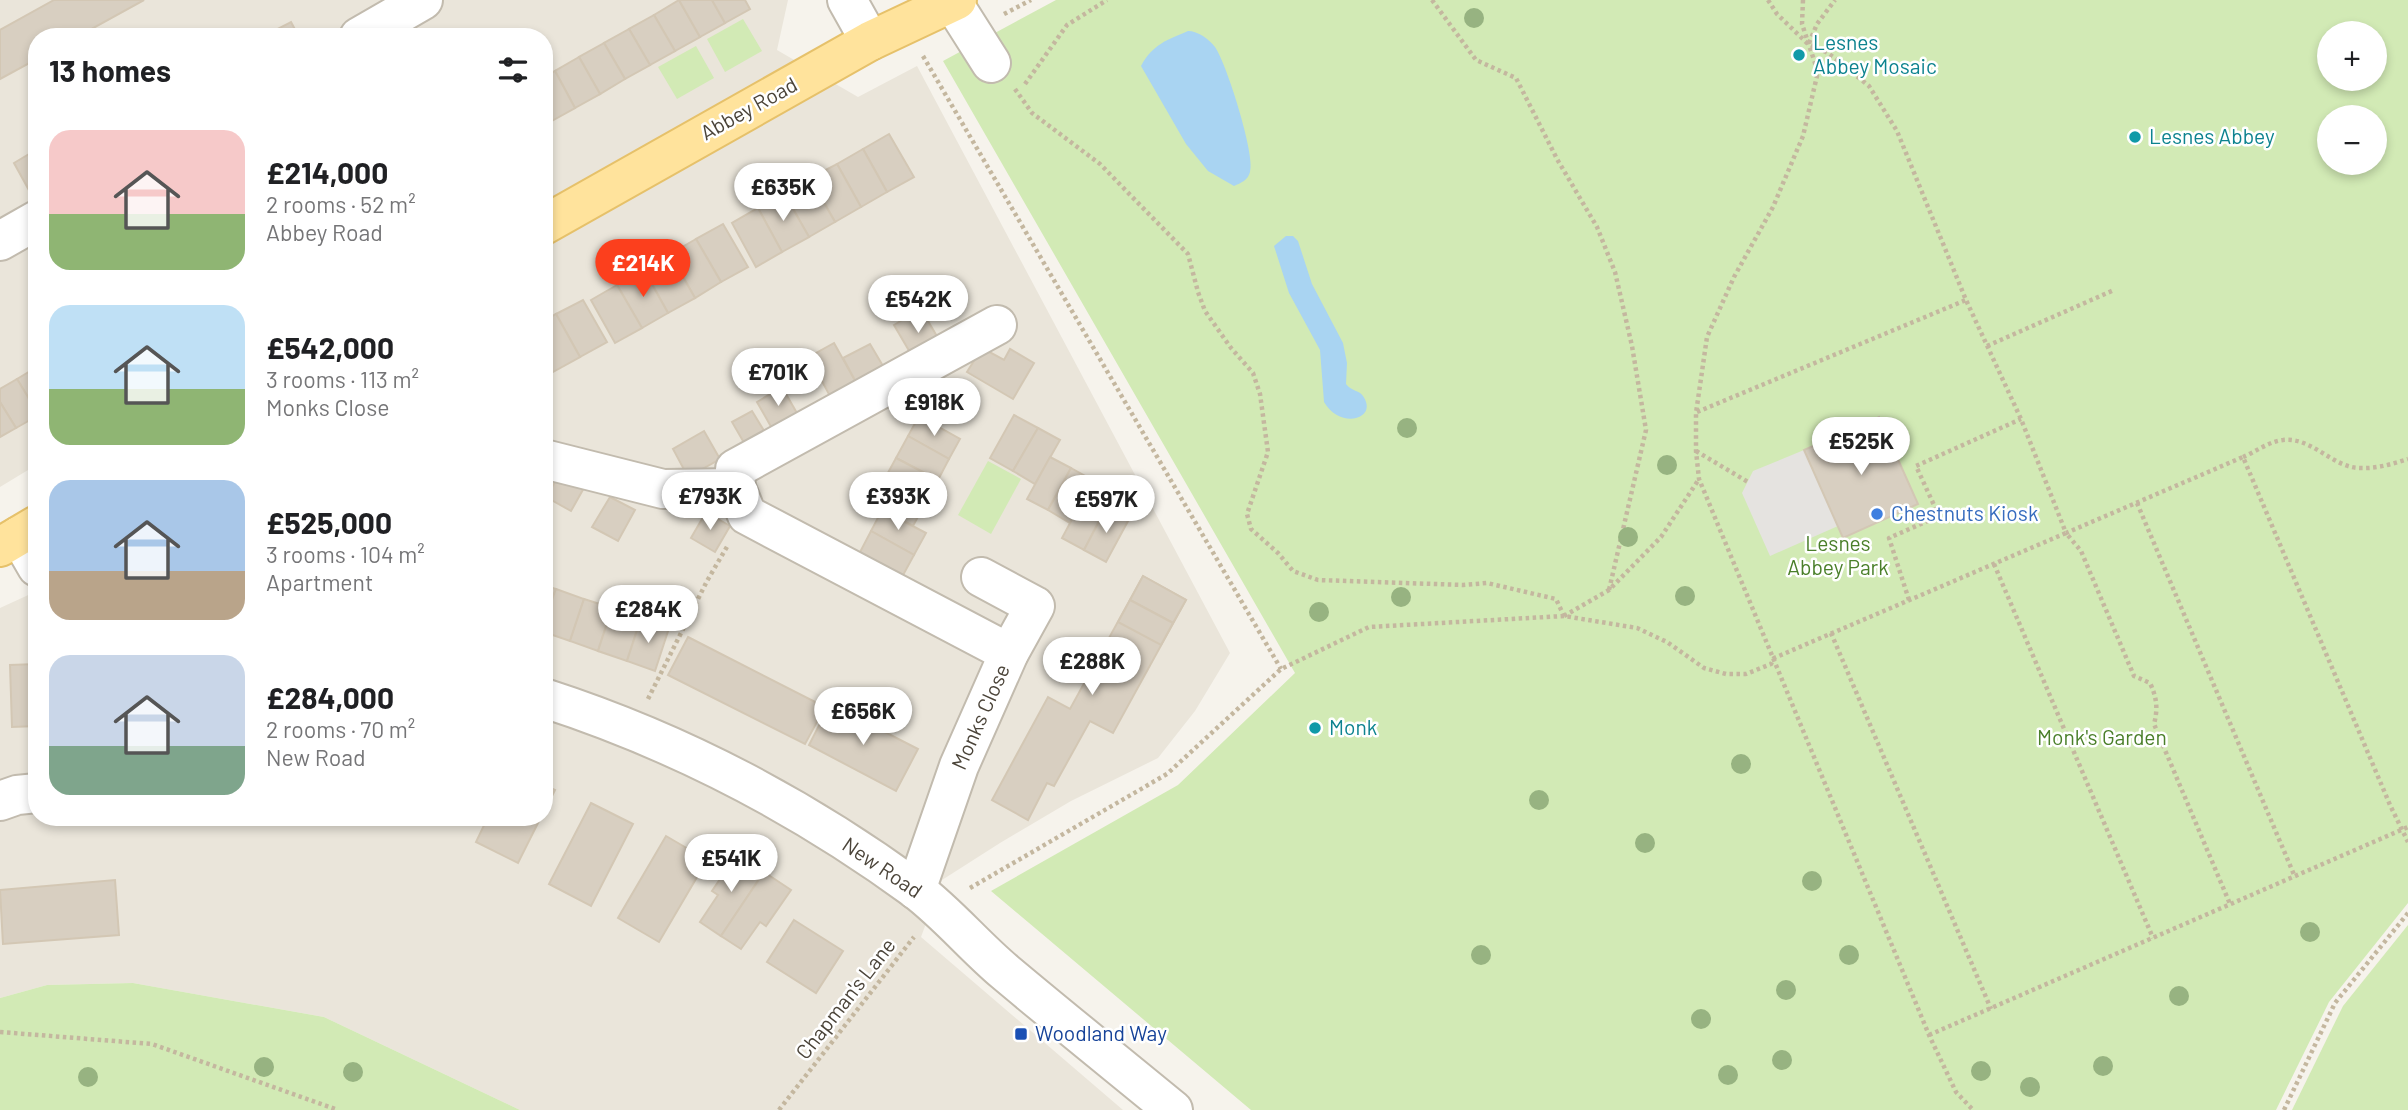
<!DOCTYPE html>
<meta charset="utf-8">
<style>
body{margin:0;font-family:Barlow,sans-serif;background:#f6f6f6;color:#202124;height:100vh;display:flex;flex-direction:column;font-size:26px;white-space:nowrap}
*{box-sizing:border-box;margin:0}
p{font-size:23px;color:#757577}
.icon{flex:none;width:38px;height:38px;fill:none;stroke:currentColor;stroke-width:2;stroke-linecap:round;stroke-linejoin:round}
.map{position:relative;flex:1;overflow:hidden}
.details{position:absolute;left:28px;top:28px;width:525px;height:798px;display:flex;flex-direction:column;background:#fff;border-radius:28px;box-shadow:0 4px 10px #0003}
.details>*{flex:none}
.tools{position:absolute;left:2317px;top:21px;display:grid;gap:14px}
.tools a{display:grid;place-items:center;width:70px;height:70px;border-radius:50%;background:#fff;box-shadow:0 4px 10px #0003;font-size:35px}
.price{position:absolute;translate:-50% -60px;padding:0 16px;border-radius:24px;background:#fff;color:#222;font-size:23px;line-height:46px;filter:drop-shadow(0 2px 4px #0008)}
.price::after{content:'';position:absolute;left:50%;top:42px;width:21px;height:16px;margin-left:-10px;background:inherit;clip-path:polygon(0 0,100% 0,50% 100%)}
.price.active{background:#fc3f1d;color:#fff}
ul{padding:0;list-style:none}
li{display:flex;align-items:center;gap:21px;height:175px;padding:0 21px}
li span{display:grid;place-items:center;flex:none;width:196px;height:140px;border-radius:21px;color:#555}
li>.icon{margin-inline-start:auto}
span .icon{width:84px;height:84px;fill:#fffc;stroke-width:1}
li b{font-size:30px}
h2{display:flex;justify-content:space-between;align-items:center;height:84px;padding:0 21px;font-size:30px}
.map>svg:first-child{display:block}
.residential{fill:#eae5da}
.green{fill:#d2eab5;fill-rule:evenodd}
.parking{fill:#e5e3e0}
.water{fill:#a9d4f2}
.building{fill:#d8cfc1;stroke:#d3c7b4;stroke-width:2}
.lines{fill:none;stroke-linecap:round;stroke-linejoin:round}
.minor-casing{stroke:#c2bbae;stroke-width:42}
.major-casing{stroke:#e6c16a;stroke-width:42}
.path{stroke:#c4b79f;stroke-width:4.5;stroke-dasharray:3.5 3.5;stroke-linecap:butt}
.minor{stroke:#fff;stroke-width:38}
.major{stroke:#ffe39c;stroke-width:38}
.tree{fill:#97b381}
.culture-dot{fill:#0f9aa8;stroke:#fff;stroke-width:2.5}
.shop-dot{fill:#3f7fe0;stroke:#fff;stroke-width:2.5}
.transit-dot{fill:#1a4fb4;stroke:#fff;stroke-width:2.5}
.labels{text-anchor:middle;stroke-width:5;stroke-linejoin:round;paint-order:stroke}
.culture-label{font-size:21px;fill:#0d838f;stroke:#fff;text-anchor:start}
.street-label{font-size:21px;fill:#4b4439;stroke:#fff}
.shop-label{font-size:21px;fill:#366cbe;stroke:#fff;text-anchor:start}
.park-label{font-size:21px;fill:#4a7f2a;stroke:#fff}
.transit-label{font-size:21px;fill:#164399;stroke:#fff;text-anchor:start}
</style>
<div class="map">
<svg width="2408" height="1110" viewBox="0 0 2408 1110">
<rect width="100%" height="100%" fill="#f6f3ec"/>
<path class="residential" d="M0,0h788l-11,50 81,47 59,-31 313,587 -35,58 -37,47 -87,43 -71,42 -58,37 -21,57 202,173h-603l-196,-93 -191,-34 -86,2 -47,13v-390l37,-17v226h507v-780h-507v434l-4,-4 -33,20z"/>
<g class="green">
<path d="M1056,0h1352v903l-79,99 -53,108h-1025l-260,-219 187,-106 117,-112 -352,-612zM2329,33h46v46h-46zM2329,117h46v46h-46z"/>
<path d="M743,19l19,32 -37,21 -18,-33z"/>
<path d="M696,46l18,32 -37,21 -19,-32z"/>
<path d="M988,461l33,18 -30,55 -33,-19z"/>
<path d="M2408,925v185h-116l51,-104z"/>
<path d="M133,983l191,34 196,93h-520v-112l47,-13z"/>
</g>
<path class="parking" d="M1804,450l34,76 -68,30 -28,-63 11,-22z"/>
<g class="water">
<path d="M1188,31c10,0 21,8 27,16 11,15 41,109 35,125 -2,8 -9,11 -16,14l-26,-15 -22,-27 -45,-78c12,-22 26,-26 47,-35z"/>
<path d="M1286,236h7l5,5 14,43 31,59 4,20 -1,21c5,7 13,6 17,12 16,23 -23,34 -39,6l-4,-52 -31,-57 -15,-47z"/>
</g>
<g class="building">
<path d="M54,0h90l-67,37h-40v22l-37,20v-49z"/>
<path d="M679,0l21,37 -25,14 -21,-36z"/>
<path d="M679,0h33l13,23 -25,14z"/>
<path d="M712,0h33l5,9 -25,14z"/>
<path d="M654,15l21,36 -25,14 -21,-36z"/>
<path d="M291,22l8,15h-32l-1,-2z"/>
<path d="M629,29l21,36 -25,14 -21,-36z"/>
<path d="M604,43l21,36 -25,15 -21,-37z"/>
<path d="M579,57l21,37 -25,14 -20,-37z"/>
<path d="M555,71l20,37 -25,14 -6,-11v-33z"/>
<path d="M889,134l25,43 -27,15 -24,-43z"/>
<path d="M863,149l24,43 -26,15 -24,-43z"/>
<path d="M36,150l1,2 -1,51 -22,-40z"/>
<path d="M837,164l24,43 -26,15 -25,-44z"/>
<path d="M810,178l25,44 -26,15 -25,-44z"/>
<path d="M784,193l25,44 -27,15 -24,-44z"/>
<path d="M758,208l24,44 -26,15 -24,-44z"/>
<path d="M723,224l25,43 -27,15 -25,-43z"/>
<path d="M696,239l25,43 -26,16 -25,-44z"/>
<path d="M670,254l25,44 -27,15 -24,-43z"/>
<path d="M644,270l24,43 -26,15 -25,-43z"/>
<path d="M617,285l25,43 -27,15 -24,-43z"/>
<path d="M583,300l24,42 -27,15 -24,-43z"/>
<path d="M921,309l21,36 -27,16 -21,-36z"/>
<path d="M556,314l24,43 -27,15 -9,-16v-35z"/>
<path d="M834,343l23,41 -26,14 -22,-41z"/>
<path d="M870,344l16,27 -29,13 -14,-26z"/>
<path d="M982,348l22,12 6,-11 24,14 -21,36 -46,-27z"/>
<path d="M37,367v45l-20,-33z"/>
<path d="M17,379l20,33v4l-21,12 -16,-26v-13z"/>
<path d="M782,387l16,28 -25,15 -16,-28z"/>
<path d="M0,402l16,26 -16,9z"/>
<path d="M752,411l14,23 -20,12 -14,-24z"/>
<path d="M1014,415l24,13 -25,43 -23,-13z"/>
<path d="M919,416l41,23 -11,20 -41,-23z"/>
<path d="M1879,417l39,87 -75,34 -39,-88z"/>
<path d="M1038,428l22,12 -25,44 -22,-13z"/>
<path d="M704,431l16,28 -32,18 -15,-28z"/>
<path d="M908,436l41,23 -11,21 -42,-22z"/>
<path d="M1050,457l21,11 -23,42 -21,-11z"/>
<path d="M896,458l42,22 -12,22 -42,-22z"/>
<path d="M1071,468l23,13 -24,42 -22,-13z"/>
<path d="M561,472l24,14 -14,25 -25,-14z"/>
<path d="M884,480l42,22 -13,24 -42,-22z"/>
<path d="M610,497l25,13 -17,31 -26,-14z"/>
<path d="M1084,497l22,11 -22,42 -22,-12z"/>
<path d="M1106,508l22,13 -22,41 -22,-12z"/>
<path d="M882,510l44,23 -12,22 -43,-24z"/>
<path d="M706,512l24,14 -15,26 -24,-14z"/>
<path d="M871,531l43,24 -12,22 -43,-23z"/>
<path d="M1143,576l43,24 -73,133 -23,-12 -36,65 -7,-3 -19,37 -36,-20 56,-103 22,12z"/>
<path d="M1143,576l43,24 -13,23 -43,-23z"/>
<path d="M544,585l12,4 -12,32z"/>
<path d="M556,589l28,10 -14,42 -26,-9v-11z"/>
<path d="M584,599l28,9 -14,43 -28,-10z"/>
<path d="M1130,600l43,23 -12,22 -43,-23z"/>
<path d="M612,608l29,10 -14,43 -29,-10z"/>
<path d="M641,618l28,10 -14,43 -28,-10z"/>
<path d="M688,637l137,70 -20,37 -137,-69z"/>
<path d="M37,664v62l-25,1 -2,-62z"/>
<path d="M830,704l88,45 -22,42 -87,-46z"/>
<path d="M544,785l11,5 -11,22z"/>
<path d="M591,803l42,21 -42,82 -42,-22z"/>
<path d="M488,817h53l-23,46 -42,-21z"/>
<path d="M666,836l41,24 -48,82 -41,-24z"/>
<path d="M737,854l27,18 -43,64 -21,-14 18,-27 -6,-4z"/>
<path d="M764,872l27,18 -25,36 -6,-4 -19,27 -20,-13z"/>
<path d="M115,880l4,55 -116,9 -3,-54z"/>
<path d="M794,920l49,31 -27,42 -49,-31z"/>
</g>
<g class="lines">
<defs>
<g id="minor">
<path d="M847,0l23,41"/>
<path d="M953,3l38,60"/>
<path d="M359,37l64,-37"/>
<path d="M0,241l37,-21"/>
<path d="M997,325l-262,144 1,19 11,27 262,138"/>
<path d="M544,459l119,30 73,-1"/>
<path d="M19,536l18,31"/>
<path d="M544,698c133,43 259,109 371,191 33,25 59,57 90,83 56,47 112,92 168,138"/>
<path d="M0,801l17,-6 20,-2"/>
<path d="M916,890l43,-124 50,-113 26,-47 -54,-29"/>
</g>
<g id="major">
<path d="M544,225l326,-184 87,-41"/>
<path d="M0,547l37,-22"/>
</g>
</defs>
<use href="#minor" class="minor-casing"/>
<use href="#major" class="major-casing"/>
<g class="path">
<path d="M1432,0l44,60 40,18 41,81 40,68 18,45 17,74 14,84 -37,160"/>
<path d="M1768,0l9,14 31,30 20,9 41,33 28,45 69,169 55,119 45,114 177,-76 147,348 18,37"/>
<path d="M1803,0l-1,24 13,39 2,13 -14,60 -30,71 -39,70 -27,60 -11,76v38l3,28 230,556 27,57 17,18"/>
<path d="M1004,14l27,-14"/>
<path d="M1809,43l8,-19 18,-24"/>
<path d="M923,56l358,613"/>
<path d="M1025,84l42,-59 40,-25"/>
<path d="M1015,89l17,24 68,51 88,90 10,38 7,19 26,37 22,25 7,21 8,58 -21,62 4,15 27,24 15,18 25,9 145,5 24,-2 69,16 8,17"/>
<path d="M1987,346l127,-56"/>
<path d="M1697,412l269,-112"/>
<path d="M1696,451l52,31"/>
<path d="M2243,457c12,-5 27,-16 40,-17 29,-3 49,27 76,28 17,1 33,-4 49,-9"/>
<path d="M2137,503l158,374"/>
<path d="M1994,564l159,374"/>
<path d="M1909,600l-20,-62 50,-22 -23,-50 105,-47"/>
<path d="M1564,616l45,-26 52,-53 38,-58"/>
<path d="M1831,633l160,376"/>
<path d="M648,699l59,-118 21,-36"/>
<path d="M970,888l197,-114 114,-105 88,-42 195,-11 73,12 30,14 37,26 22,6h20l25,-10 3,-6 292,-125 15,18 53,125 16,7c7,15 8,26 4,41l76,180"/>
<path d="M0,1032l152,12 186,66"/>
<path d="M1929,1035l479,-208"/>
<path d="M779,1110l135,-173"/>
<path d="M2284,1110l51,-107 73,-90"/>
</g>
<use href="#minor" class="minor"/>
<use href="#major" class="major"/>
</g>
<g class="tree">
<circle cx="1474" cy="18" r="10"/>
<circle cx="1407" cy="428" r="10"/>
<circle cx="1667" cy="465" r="10"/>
<circle cx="1628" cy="537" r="10"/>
<circle cx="1685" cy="596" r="10"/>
<circle cx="1401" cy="597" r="10"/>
<circle cx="1319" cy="612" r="10"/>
<circle cx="1741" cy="764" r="10"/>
<circle cx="1539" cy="800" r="10"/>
<circle cx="1645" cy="843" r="10"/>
<circle cx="1812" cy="881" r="10"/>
<circle cx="2310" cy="932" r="10"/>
<circle cx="1481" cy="955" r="10"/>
<circle cx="1849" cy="955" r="10"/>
<circle cx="1786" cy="990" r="10"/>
<circle cx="2179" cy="996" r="10"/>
<circle cx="1701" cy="1019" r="10"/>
<circle cx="1782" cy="1060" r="10"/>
<circle cx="2103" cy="1066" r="10"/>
<circle cx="264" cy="1067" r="10"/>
<circle cx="1981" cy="1071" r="10"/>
<circle cx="353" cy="1072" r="10"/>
<circle cx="1728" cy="1075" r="10"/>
<circle cx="88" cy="1077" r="10"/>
<circle cx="2030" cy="1087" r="10"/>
</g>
<g class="culture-dot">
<circle cx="1799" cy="55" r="7"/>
<circle cx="2135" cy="137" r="7"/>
<circle cx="1315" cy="728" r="7"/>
</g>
<circle class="shop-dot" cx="1877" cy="514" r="7"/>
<rect class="transit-dot" x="1014" y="1027" width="14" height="14" rx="3.5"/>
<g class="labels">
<g class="culture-label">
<text x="1813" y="50">Lesnes<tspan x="1813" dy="24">Abbey Mosaic</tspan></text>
<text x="2149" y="144">Lesnes Abbey</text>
<text x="1329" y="735">Monk</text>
</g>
<g class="street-label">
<text transform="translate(749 109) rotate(-29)" y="7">Abbey Road</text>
<text transform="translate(981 717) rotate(-66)" y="7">Monks Close</text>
<text transform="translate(882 868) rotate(34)" y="7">New Road</text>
<text transform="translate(846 999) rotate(-52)" y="7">Chapman's Lane</text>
</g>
<g class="shop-label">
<text x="1891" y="521">Chestnuts Kiosk</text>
</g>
<g class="park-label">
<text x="1838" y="551">Lesnes<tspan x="1838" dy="24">Abbey Park</tspan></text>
<text x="2102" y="745">Monk's Garden</text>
</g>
<g class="transit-label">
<text x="1035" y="1041">Woodland Way</text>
</g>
</g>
</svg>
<div class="tools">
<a>+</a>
<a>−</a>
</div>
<b class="price" style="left:783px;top:223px">£635K</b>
<b class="price active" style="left:643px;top:299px">£214K</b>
<b class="price" style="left:918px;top:335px">£542K</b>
<b class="price" style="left:778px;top:408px">£701K</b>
<b class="price" style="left:934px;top:438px">£918K</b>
<b class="price" style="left:1861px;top:477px">£525K</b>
<b class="price" style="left:710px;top:532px">£793K</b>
<b class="price" style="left:898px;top:532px">£393K</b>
<b class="price" style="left:1106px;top:535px">£597K</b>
<b class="price" style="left:648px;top:645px">£284K</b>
<b class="price" style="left:1092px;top:697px">£288K</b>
<b class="price" style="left:863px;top:747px">£656K</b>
<b class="price" style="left:731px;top:894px">£541K</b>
<section class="details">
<h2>13 homes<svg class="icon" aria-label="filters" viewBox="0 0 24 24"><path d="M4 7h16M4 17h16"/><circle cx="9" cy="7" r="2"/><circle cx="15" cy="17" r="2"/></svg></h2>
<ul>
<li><span style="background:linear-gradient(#f6c9c9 60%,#8fb573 0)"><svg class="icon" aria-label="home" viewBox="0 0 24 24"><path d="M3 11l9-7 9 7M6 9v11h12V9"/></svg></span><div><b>£214,000</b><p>2 rooms · 52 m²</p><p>Abbey Road</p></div></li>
<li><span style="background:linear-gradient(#bfe0f5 60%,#8fb573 0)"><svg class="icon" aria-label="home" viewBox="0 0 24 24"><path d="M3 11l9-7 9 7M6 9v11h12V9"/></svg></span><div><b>£542,000</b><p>3 rooms · 113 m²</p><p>Monks Close</p></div></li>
<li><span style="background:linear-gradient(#a9c7e8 65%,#b9a48a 0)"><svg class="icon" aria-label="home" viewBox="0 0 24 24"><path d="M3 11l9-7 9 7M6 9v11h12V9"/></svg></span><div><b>£525,000</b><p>3 rooms · 104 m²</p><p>Apartment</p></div></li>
<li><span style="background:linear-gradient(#c9d6e8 65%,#7fa58c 0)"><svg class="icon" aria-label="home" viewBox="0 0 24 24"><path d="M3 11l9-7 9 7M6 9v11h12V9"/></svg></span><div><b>£284,000</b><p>2 rooms · 70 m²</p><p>New Road</p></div></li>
</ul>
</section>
</div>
